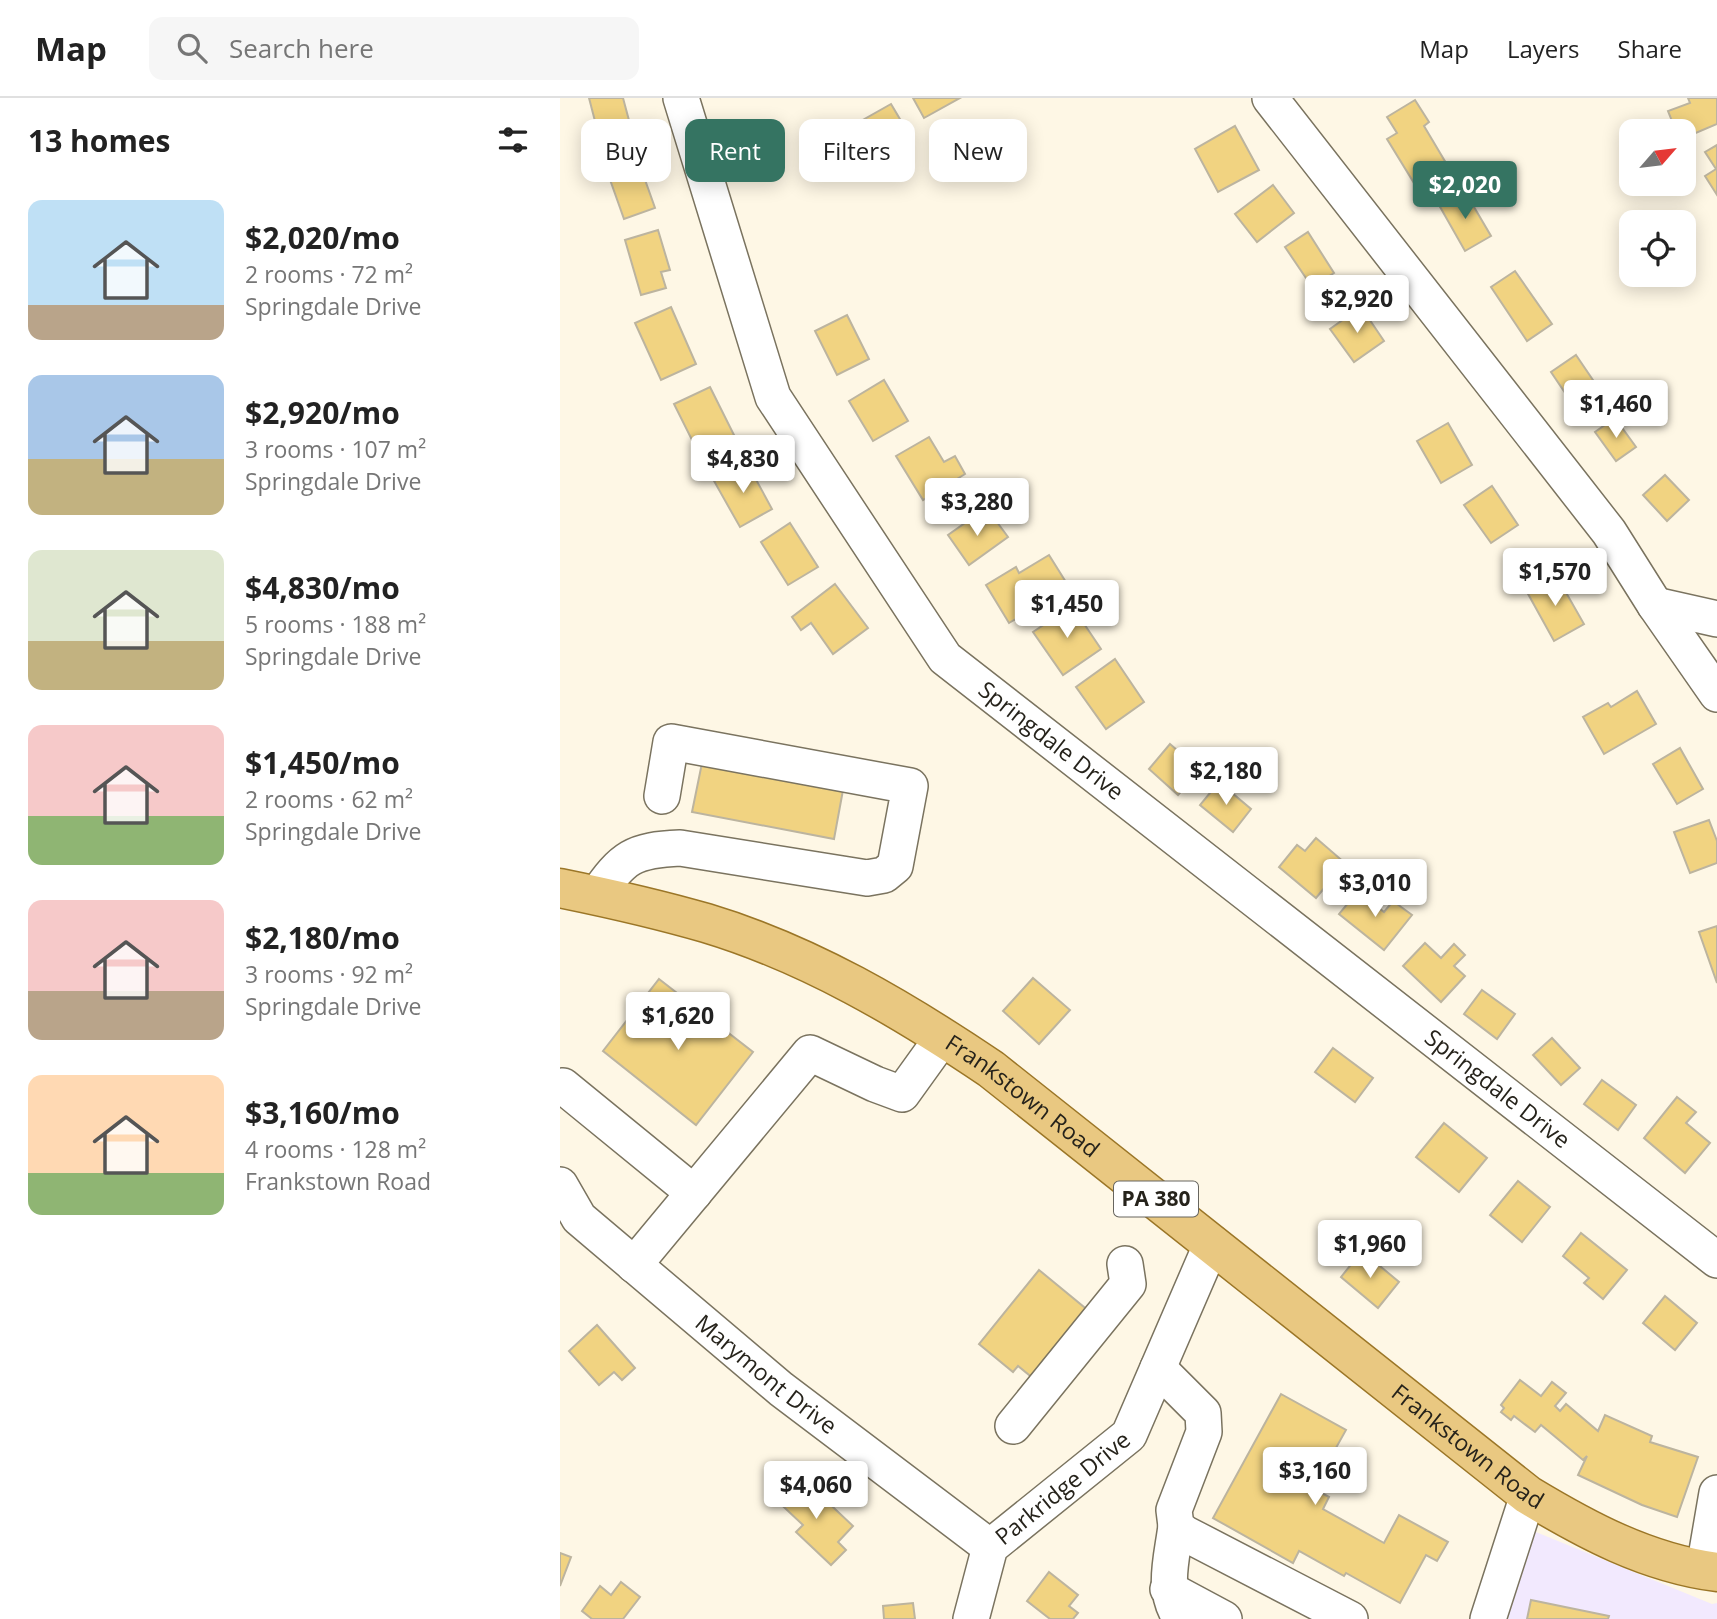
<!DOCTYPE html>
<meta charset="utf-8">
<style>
body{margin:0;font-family:"Open Sans",sans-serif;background:#f6f6f6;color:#222;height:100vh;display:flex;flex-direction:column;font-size:26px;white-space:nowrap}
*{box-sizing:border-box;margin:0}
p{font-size:23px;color:#767676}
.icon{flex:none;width:38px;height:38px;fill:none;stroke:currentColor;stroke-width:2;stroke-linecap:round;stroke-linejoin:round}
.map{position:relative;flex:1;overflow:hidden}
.details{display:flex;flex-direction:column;background:#fff;width:560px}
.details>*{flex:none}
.hud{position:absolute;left:21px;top:21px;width:665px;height:63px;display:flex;gap:14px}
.needle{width:46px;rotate:62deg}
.tools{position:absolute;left:1059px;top:21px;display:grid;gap:14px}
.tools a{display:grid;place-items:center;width:77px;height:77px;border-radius:14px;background:#fff;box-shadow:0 4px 18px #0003;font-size:35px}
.price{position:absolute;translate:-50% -60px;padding:0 16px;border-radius:7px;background:#fff;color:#222;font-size:23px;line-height:46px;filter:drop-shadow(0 2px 4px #0008)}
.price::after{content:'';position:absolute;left:50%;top:42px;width:21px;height:16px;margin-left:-10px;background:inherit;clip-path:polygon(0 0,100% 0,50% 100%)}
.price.current{background:#357462;color:#fff}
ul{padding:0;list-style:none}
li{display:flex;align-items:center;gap:21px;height:175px;padding:0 28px}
li span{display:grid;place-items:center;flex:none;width:196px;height:140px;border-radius:14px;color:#555}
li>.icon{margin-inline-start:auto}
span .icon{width:84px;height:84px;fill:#fffc;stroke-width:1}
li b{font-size:30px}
h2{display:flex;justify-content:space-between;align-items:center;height:84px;padding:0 28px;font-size:30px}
.tag{padding:0 24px;border-radius:14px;background:#fff;box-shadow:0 4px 18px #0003;font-size:24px;line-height:63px}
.tag.current{background:#357462;color:#fff}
header{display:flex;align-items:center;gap:42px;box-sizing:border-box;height:98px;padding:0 35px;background:#fff;border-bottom:2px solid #e0e0e0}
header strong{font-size:33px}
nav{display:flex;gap:38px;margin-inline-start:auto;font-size:24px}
.search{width:490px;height:63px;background:#f6f6f6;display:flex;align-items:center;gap:18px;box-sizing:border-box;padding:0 24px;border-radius:14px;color:#767676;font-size:26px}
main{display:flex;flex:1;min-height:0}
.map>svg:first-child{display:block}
.commercial{fill:#f2e9fe}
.building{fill:#f1d381;stroke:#bcb49f;stroke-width:2}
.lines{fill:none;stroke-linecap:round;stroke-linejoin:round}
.minor-casing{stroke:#7a735f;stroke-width:38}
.major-casing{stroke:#9b7627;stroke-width:41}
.minor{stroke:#fff;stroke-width:35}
.major{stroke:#e9c881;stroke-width:38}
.labels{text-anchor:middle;stroke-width:5;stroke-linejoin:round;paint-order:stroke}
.shield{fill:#fff;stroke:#67655f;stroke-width:2}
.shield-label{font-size:21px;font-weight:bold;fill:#26231b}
.street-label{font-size:23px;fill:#26231b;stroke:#fff}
</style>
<header>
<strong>Map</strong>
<div class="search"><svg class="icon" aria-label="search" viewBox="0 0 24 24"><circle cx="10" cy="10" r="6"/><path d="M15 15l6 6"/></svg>Search here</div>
<nav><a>Map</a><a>Layers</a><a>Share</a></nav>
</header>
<main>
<section class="details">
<h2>13 homes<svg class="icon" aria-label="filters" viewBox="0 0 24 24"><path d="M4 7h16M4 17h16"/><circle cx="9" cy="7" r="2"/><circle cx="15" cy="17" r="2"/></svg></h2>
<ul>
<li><span style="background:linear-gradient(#bfe0f5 75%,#b9a48a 0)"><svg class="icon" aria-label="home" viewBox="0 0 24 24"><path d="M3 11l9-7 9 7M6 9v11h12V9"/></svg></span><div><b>$2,020/mo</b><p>2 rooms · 72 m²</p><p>Springdale Drive</p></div></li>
<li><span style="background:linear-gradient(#a9c7e8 60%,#c2b280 0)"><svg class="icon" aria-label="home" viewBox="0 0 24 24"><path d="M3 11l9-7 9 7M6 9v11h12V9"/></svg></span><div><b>$2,920/mo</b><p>3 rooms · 107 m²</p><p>Springdale Drive</p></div></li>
<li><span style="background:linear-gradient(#dfe7d0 65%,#c2b280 0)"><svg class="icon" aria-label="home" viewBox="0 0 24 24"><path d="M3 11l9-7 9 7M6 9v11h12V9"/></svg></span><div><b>$4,830/mo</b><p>5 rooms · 188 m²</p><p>Springdale Drive</p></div></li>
<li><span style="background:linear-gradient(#f6c9c9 65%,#8fb573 0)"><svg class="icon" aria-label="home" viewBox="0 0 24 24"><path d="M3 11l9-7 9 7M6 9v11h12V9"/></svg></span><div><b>$1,450/mo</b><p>2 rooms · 62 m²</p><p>Springdale Drive</p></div></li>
<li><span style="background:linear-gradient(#f6c9c9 65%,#b9a48a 0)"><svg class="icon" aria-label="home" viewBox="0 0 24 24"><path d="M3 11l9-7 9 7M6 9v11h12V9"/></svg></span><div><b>$2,180/mo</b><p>3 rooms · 92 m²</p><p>Springdale Drive</p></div></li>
<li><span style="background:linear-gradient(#ffd9b3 70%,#8fb573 0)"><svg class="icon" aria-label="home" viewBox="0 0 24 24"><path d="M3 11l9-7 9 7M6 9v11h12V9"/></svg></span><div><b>$3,160/mo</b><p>4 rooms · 128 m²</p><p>Frankstown Road</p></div></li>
</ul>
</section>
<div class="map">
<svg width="1157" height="1521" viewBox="0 0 1157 1521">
<rect width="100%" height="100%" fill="#fef7e5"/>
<path class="commercial" d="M971,1432l181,74 5,-1v16h-209z"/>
<g class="building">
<path d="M29,0h34l11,41 -32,9z"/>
<path d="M353,0h47l-36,20z"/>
<path d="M1128,0h29v26l-33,14v-7h-8l-8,-20 22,-8z"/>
<path d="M855,2l14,22 -5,4 22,37 -32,20 -27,-44 10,-6 -10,-16z"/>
<path d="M331,6l19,32 -45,26 -18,-33z"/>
<path d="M675,28l24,44 -41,22 -23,-43z"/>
<path d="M1157,47v50l-12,-19 11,-7 -11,-17z"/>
<path d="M78,62l17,48 -31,11 -17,-48z"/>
<path d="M713,87l21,28 -37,29 -22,-28z"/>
<path d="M904,92l27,46 -26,15 -26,-46z"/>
<path d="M98,132l12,40 -9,2 5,16 -25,7 -16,-55z"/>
<path d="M748,134l26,41 -22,14 -27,-40z"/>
<path d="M955,173l37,53 -25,17 -36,-54z"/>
<path d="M111,209l25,57 -35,16 -26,-57z"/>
<path d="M801,209l23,34 -30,21 -24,-33z"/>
<path d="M287,217l22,44 -32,16 -22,-44z"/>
<path d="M1016,257l21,31 -25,17 -21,-31z"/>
<path d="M324,282l24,41 -35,20 -24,-40z"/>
<path d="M150,289l25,50 -36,17 -25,-50z"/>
<path d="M1055,320l21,29 -20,14 -21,-29z"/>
<path d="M888,325l24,42 -31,18 -24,-42z"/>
<path d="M369,339l15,25 11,-6 10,18 -42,26 -27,-44z"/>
<path d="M187,365l25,46 -32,18 -26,-46z"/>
<path d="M1105,377l24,25 -22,21 -24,-26z"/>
<path d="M932,388l26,39 -27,18 -27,-38z"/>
<path d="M415,418l7,10 12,-8 14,19 -39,28 -21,-30z"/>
<path d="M230,425l28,44 -30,18 -27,-43z"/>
<path d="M489,457l20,32 -60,36 -23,-38 30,-18 3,6z"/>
<path d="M996,477l28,49 -30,17 -27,-49z"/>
<path d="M275,486l33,44 -35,26 -22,-31 -10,7 -9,-13z"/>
<path d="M512,508l29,43 -38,26 -30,-43z"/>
<path d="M555,561l29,43 -38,27 -30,-42z"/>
<path d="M1077,593l19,33 -52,30 -21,-37 25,-14 3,4z"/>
<path d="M610,646l30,26 -22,25 -29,-26z"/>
<path d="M1120,650l23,41 -26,15 -24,-40z"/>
<path d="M142,665l141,27 -9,49 -142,-27z"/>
<path d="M659,684l32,27 -18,23 -33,-27z"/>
<path d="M1149,722l8,21v22l-27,10 -16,-41z"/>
<path d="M756,740l29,25 -29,35 -37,-31 18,-22 8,6z"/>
<path d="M798,793l26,21 9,-11 19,14 -28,35 -45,-36z"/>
<path d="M1157,828v57l-18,-51z"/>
<path d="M865,845l16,15 13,-14 11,11 -11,11 11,10 -24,26 -38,-36z"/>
<path d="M473,880l37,32 -31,34 -36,-33z"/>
<path d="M99,881l94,73 -57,73 -93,-74z"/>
<path d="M922,892l33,24 -18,25 -33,-25z"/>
<path d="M992,940l28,30 -19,17 -28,-30z"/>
<path d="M773,950l40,30 -18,24 -40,-30z"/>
<path d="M1042,982l34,25 -18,25 -34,-26z"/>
<path d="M1117,999l19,15 -10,11 24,20 -25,30 -41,-35z"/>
<path d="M884,1025l43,35 -28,34 -43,-35z"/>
<path d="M958,1083l32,26 -28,35 -32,-27z"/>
<path d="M1021,1135l46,37 -24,29 -19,-16 5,-5 -26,-22z"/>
<path d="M802,1153l37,31 -21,26 -37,-31z"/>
<path d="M479,1172l51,42 -56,67 -16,-13 -5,6 -34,-28z"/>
<path d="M1105,1198l32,27 -22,27 -32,-27z"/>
<path d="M37,1227l38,43 -13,12 -8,-8 -15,13 -30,-34z"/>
<path d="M960,1282l21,16 11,-14 14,11 -11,13 5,5 6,-7 32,27 7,-16 47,21 -2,6 48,15 -21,60 -35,-12 -64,-30 9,-19 -4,4 -42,-35 -6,7 -21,-16 -3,4 -10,-8 3,-4 -3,-3z"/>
<path d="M721,1296l65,36 -19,34 -4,-2 -14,24 20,11 -6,12 61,34 15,-28 49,27 -11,19 -11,-6 -26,48 -54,-30 -2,3 -45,-25 -6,12 -80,-45z"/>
<path d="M226,1382l23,22 9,-9 35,33 -15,16 8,8 -15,15 -35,-33 7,-7 -32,-30z"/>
<path d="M0,1455l11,4 -11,29z"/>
<path d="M489,1474l29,23 -9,11 9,7 -5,6h-23l-23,-18z"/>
<path d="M61,1484l19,15 -17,22h-31l-10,-8 18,-25 11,9z"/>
<path d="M971,1502l78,16 -1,3h-81z"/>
<path d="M353,1505l2,16h-31l-1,-13z"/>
</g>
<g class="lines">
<defs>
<g id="minor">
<path id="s1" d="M121,0l92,299 172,261 772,602"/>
<path d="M710,0l339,434 46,73 62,89"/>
<path d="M1095,507l62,14"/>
<path d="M36,798c27,-39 37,-46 84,-48l187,30 17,-3 11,-9 15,-80 -239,-44 -9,54"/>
<path d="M3,988l131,107"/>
<path id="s2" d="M0,1087l19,33 202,171 209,158"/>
<path d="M74,1167l176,-212 65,31 27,10 41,-57"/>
<path d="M598,1270l45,45 1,19 -30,78 2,16 8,7 166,86"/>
<path d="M453,1328l115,-142 -3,-20"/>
<path d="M616,1428c-4,33 -15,64 5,93"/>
<path d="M1144,1471l13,-76"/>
<path d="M608,1491l56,30"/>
<path id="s3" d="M411,1521l19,-72 139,-112 83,-192"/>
<path d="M928,1521l40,-124"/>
</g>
<g id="major">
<path id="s4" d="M0,790c49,10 98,21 146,35 103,31 196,86 285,146l537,426c58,35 119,68 189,77"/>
</g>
</defs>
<use href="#minor" class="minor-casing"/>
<use href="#major" class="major-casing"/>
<use href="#minor" class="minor"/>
<use href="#major" class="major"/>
</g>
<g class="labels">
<rect class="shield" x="554" y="1083.5" width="84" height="35" rx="5"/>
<g class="shield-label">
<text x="596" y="1108">PA 380</text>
</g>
<g class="street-label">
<text dy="8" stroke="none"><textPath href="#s1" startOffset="760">Springdale Drive</textPath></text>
<text dy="8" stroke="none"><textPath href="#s1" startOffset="1326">Springdale Drive</textPath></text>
<text dy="8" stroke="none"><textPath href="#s4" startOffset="513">Frankstown Road</textPath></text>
<text dy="8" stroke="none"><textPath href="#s2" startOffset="282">Marymont Drive</textPath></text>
<text dy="8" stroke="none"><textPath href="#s4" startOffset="1080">Frankstown Road</textPath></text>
<text dy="8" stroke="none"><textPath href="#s3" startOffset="168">Parkridge Drive</textPath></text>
</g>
</g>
</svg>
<div class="tools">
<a><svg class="needle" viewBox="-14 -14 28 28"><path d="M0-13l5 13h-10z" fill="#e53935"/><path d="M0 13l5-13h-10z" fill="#767676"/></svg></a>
<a><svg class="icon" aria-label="locate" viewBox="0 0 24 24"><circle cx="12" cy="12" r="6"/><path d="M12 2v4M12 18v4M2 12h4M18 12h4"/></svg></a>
</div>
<b class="price current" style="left:905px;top:123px">$2,020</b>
<b class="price" style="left:797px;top:237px">$2,920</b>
<b class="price" style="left:1056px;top:342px">$1,460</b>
<b class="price" style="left:183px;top:397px">$4,830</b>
<b class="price" style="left:417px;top:440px">$3,280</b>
<b class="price" style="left:995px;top:510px">$1,570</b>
<b class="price" style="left:507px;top:542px">$1,450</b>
<b class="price" style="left:666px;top:709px">$2,180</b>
<b class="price" style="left:815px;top:821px">$3,010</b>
<b class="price" style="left:118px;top:954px">$1,620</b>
<b class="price" style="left:810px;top:1182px">$1,960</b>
<b class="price" style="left:755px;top:1409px">$3,160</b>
<b class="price" style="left:256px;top:1423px">$4,060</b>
<div class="hud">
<a class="tag">Buy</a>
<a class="tag current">Rent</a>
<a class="tag">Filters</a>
<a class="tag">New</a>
</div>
</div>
</main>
